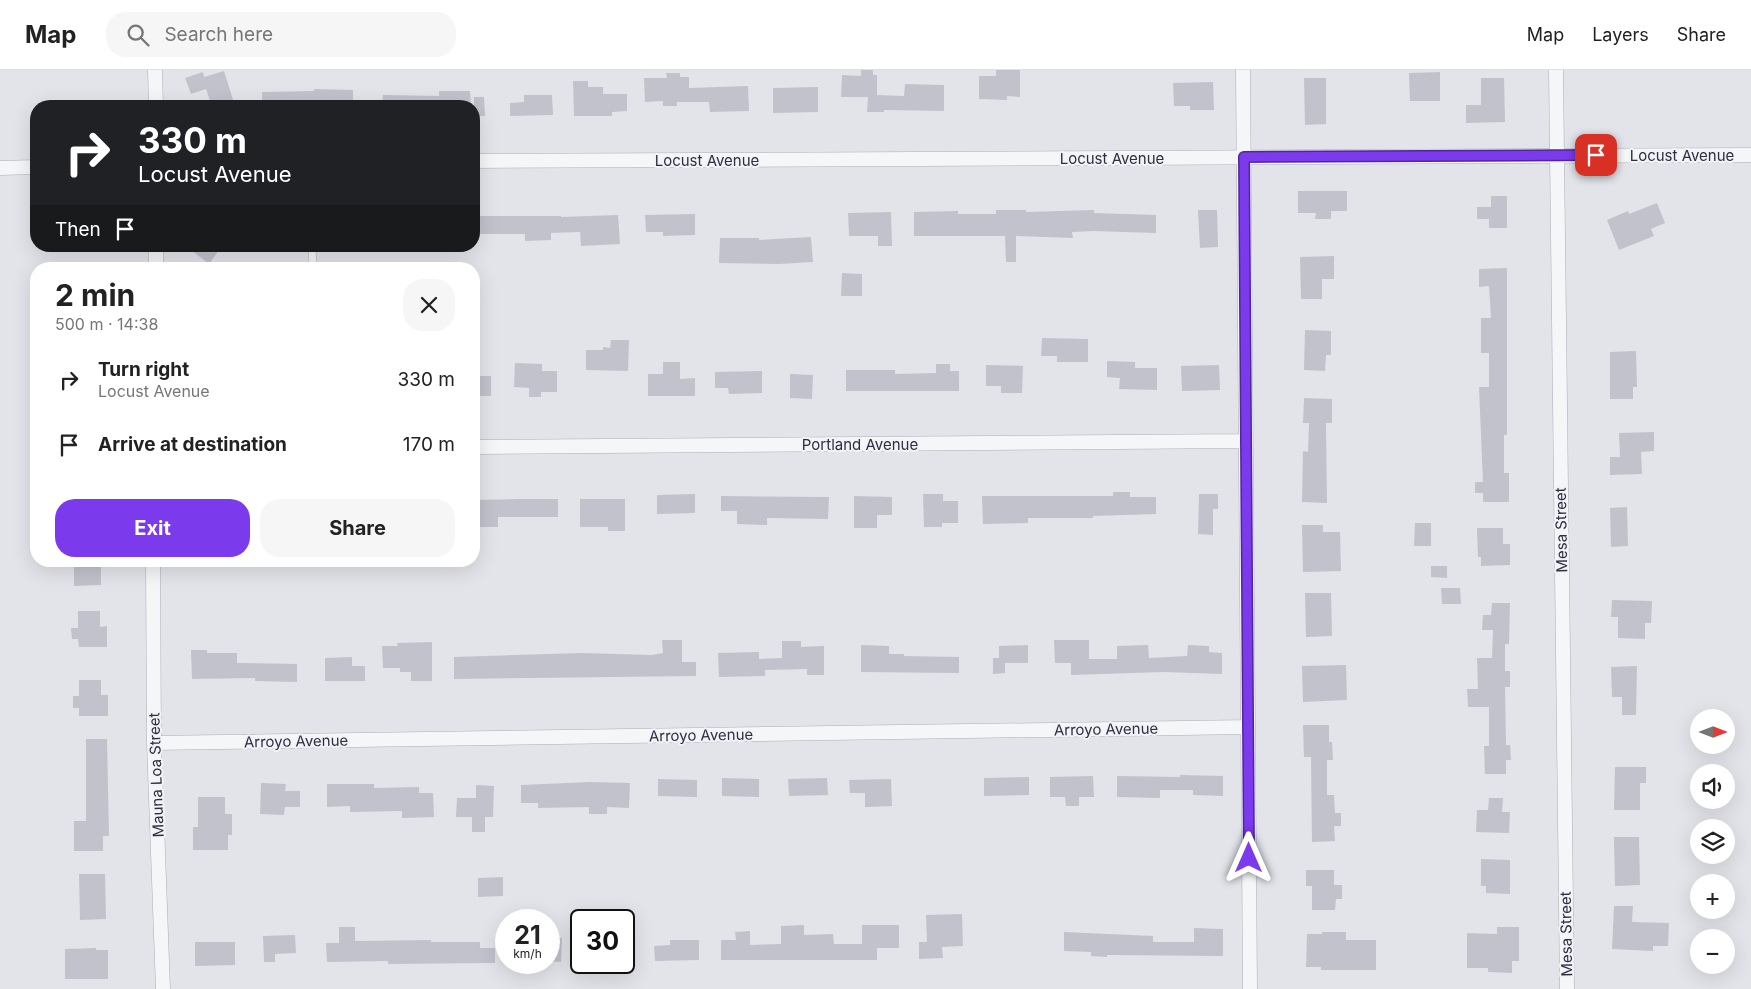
<!DOCTYPE html>
<html lang="en">
<head>
<meta charset="utf-8">
<style>
  :root { --surface:#fff; --page:#f6f6f6; --text:#222; --muted:#767676; --line:#e0e0e0; --accent:#7c3aed }
  body { margin:0; font-family:Inter,sans-serif; background:var(--page); color:var(--text); height:100vh; display:flex; flex-direction:column; font-size:19px; white-space:nowrap }
  * { box-sizing:border-box; margin:0 }
  p { font-size:16px; color:var(--muted) }
  .icon { flex:none; width:28px; height:28px; fill:none; stroke:currentColor; stroke-width:2; stroke-linecap:round; stroke-linejoin:round }
  .map { position:relative; flex:1; overflow:hidden }
  .details { position:absolute; left:30px; top:192px; width:450px; height:305px; display:flex; flex-direction:column; background:var(--surface); border-radius:20px; box-shadow:0 5px 20px #0002 }
  .details>* { flex:none }
  .guide { position:absolute; left:30px; top:30px; width:450px; height:152px; border-radius:20px; box-shadow:0 5px 20px #0002; background:#202124; color:#fff; overflow:hidden }
  .needle { width:32px; rotate:90deg }
  .fabs { position:absolute; left:1690px; top:639px; display:grid; gap:10px }
  .fabs a { display:grid; place-items:center; width:45px; height:45px; border-radius:50%; background:var(--surface); box-shadow:0 5px 20px #0002; font-size:25px }
  .speed { position:absolute; left:495px; top:839px; display:flex; gap:10px; font-size:25px; font-weight:700; text-align:center }
  .speed>* { display:grid; place-content:center; width:65px; height:65px; border-radius:50%; background:var(--surface); box-shadow:0 5px 20px #0002; line-height:1 }
  .speed small { font-size:12px; font-weight:400 }
  .speed .limit { border:2px solid #111; border-radius:8px; background:#fff; color:#111 }
  .pin { position:absolute; display:grid; place-items:center; width:42px; height:42px; color:#fff; margin:-21px; border-radius:10px; box-shadow:0 2px 8px #0006 }
  .me { position:absolute; width:55px; margin:-28px; rotate:0deg; stroke-linejoin:round; filter:drop-shadow(0 0 4px #0008) }
  .turn { display:flex; align-items:center; gap:18px; height:105px; padding:0 25px; font-size:22px }
  .turn .icon { width:65px; height:65px; stroke-width:2.5 }
  .turn b { display:block; font-size:35px; line-height:42px }
  .then { display:flex; align-items:center; height:48px; padding:0 25px; background:#0003; gap:10px; font-size:19px }
  .round { display:grid; place-items:center; flex:none; width:52px; height:52px; border-radius:20px; background:var(--page) }
  .headline { display:flex; align-items:center; justify-content:space-between; height:85px; padding:0 25px }
  h1 { font-size:30px; font-weight:700; line-height:38px }
  .button { display:flex; gap:10px; margin-top:auto; padding:10px 25px }
  .button a { flex:1; height:58px; border-radius:20px; background:var(--accent); color:#fff; font-size:20px; font-weight:700; line-height:58px; text-align:center }
  .button a+a { background:var(--page); color:var(--text) }
  ul { padding:0; list-style:none }
  li { display:flex; align-items:center; gap:15px; height:65px; padding:0 25px }
  li div { flex:1 }
  li b { display:block; font-size:19px }
  li em { font-style:normal }
  header { display:flex; align-items:center; gap:30px; box-sizing:border-box; height:70px; padding:0 25px; background:var(--surface); border-bottom:1px solid var(--line) }
  header strong { font-size:24px }
  nav { display:flex; gap:28px; margin-inline-start:auto; font-size:18px }
  .search { width:350px; height:45px; background:var(--page); display:flex; align-items:center; gap:12px; box-sizing:border-box; padding:0 18px; border-radius:20px; color:var(--muted); font-size:19px }
  .map>svg:first-child { display:block }
</style>
</head>
<body>
<header>
<strong>Map</strong>
<div class="search"><svg class="icon" aria-label="search" viewBox="0 0 24 24"><circle cx="10" cy="10" r="6"/><path d="M15 15l6 6"/></svg>Search here</div>
<nav><a>Map</a><a>Layers</a><a>Share</a></nav>
</header>
<div class="map">
<svg width="1751" height="919" viewBox="0 0 1751 919">
  <rect width="100%" height="100%" fill="#e3e4ea"/>
  <path fill="#c1c2cc" d="M 861,0 L 873,0 L 873,5 L 877,5 L 877,25 L 904,26 L 905,14 L 944,15 L 944,41 L 884,40 L 884,42 L 867,42 L 868,27 L 841,27 L 842,5 L 861,6 Z
    M 996,0 L 1020,0 L 1020,27 L 1007,26 L 1007,30 L 979,29 L 979,6 L 996,6 Z
    M 224,1 L 235,36 L 212,36 L 206,19 L 191,24 L 185,8 L 203,2 L 204,7 Z
    M 1440,2 L 1440,31 L 1410,31 L 1409,3 Z
    M 666,3 L 680,3 L 680,7 L 689,7 L 689,18 L 748,16 L 749,41 L 710,42 L 709,32 L 677,32 L 677,36 L 663,36 L 663,31 L 645,32 L 644,8 L 667,8 Z
    M 1304,8 L 1326,8 L 1326,54 L 1305,55 Z
    M 1481,8 L 1504,8 L 1505,52 L 1466,53 L 1466,35 L 1481,35 Z
    M 573,11 L 588,11 L 588,17 L 603,17 L 603,24 L 627,24 L 627,41 L 612,42 L 612,46 L 574,46 Z
    M 1213,12 L 1214,40 L 1190,40 L 1190,36 L 1174,36 L 1173,13 Z
    M 818,17 L 818,42 L 773,43 L 773,18 Z
    M 314,19 L 353,20 L 353,36 L 262,36 L 262,22 L 314,21 Z
    M 439,21 L 470,21 L 471,36 L 382,36 L 383,25 L 439,26 Z
    M 524,25 L 552,25 L 553,45 L 510,46 L 510,33 L 524,32 Z
    M 474,27 L 484,27 L 485,46 L 474,46 Z
    M 1298,121 L 1347,121 L 1347,141 L 1331,141 L 1331,149 L 1315,149 L 1316,143 L 1298,143 Z
    M 1491,126 L 1507,126 L 1507,158 L 1489,158 L 1489,149 L 1477,149 L 1477,137 L 1491,137 Z
    M 1657,133 L 1665,153 L 1651,159 L 1654,166 L 1619,180 L 1607,150 L 1628,141 L 1629,144 Z
    M 996,140 L 1026,140 L 1026,142 L 1094,140 L 1094,143 L 1156,145 L 1156,163 L 1094,161 L 1072,162 L 1073,168 L 1016,166 L 1016,192 L 1006,192 L 1005,166 L 914,166 L 914,142 L 958,141 L 958,144 L 996,144 Z
    M 1198,140 L 1217,140 L 1218,177 L 1200,178 Z
    M 891,142 L 892,176 L 878,176 L 878,166 L 849,166 L 848,143 Z
    M 695,144 L 695,165 L 663,166 L 663,162 L 646,162 L 645,145 Z
    M 618,145 L 620,174 L 581,176 L 580,162 L 551,163 L 551,170 L 525,171 L 525,164 L 474,164 L 474,146 L 561,146 L 561,147 Z
    M 811,167 L 813,192 L 779,194 L 719,193 L 720,168 L 759,168 L 759,170 Z
    M 186,176 L 222,176 L 209,194 Z
    M 1334,186 L 1334,209 L 1322,209 L 1322,229 L 1301,229 L 1300,187 Z
    M 1507,198 L 1507,365 L 1504,365 L 1504,403 L 1509,403 L 1509,432 L 1483,432 L 1483,423 L 1475,423 L 1475,412 L 1483,412 L 1479,317 L 1489,317 L 1489,283 L 1481,283 L 1481,248 L 1491,248 L 1489,216 L 1479,217 L 1479,199 Z
    M 842,203 L 862,204 L 862,226 L 841,226 Z
    M 1305,260 L 1331,261 L 1331,285 L 1326,285 L 1325,301 L 1304,300 Z
    M 1042,268 L 1088,269 L 1088,292 L 1057,292 L 1057,286 L 1041,286 Z
    M 611,270 L 629,270 L 628,301 L 586,300 L 586,280 L 603,280 L 603,277 L 610,278 Z
    M 1636,281 L 1637,317 L 1633,317 L 1633,329 L 1610,329 L 1610,282 Z
    M 1107,291 L 1135,292 L 1135,298 L 1157,298 L 1157,320 L 1119,319 L 1120,308 L 1107,307 Z
    M 663,292 L 680,292 L 680,309 L 695,308 L 695,326 L 648,326 L 648,304 L 663,304 Z
    M 515,293 L 542,294 L 542,301 L 557,301 L 557,322 L 541,322 L 541,327 L 529,327 L 529,318 L 514,317 Z
    M 936,294 L 950,294 L 950,301 L 959,301 L 959,321 L 846,321 L 846,300 L 895,300 L 895,304 L 936,303 Z
    M 986,295 L 1023,296 L 1022,323 L 1001,323 L 1001,316 L 986,316 Z
    M 1219,295 L 1220,320 L 1182,321 L 1181,296 Z
    M 762,301 L 762,323 L 729,324 L 728,318 L 715,318 L 715,302 Z
    M 790,304 L 813,305 L 812,329 L 790,328 Z
    M 474,306 L 491,306 L 491,326 L 474,326 Z
    M 1304,328 L 1332,329 L 1332,353 L 1326,353 L 1327,433 L 1302,432 L 1303,381 L 1308,382 L 1309,353 L 1303,353 Z
    M 1654,362 L 1654,381 L 1641,382 L 1642,404 L 1610,405 L 1610,387 L 1620,387 L 1619,363 Z
    M 1113,422 L 1130,422 L 1130,427 L 1156,427 L 1156,444 L 1093,446 L 1093,448 L 1028,448 L 1028,453 L 983,454 L 982,426 L 1113,426 Z
    M 695,424 L 695,443 L 657,444 L 657,425 Z
    M 923,424 L 943,424 L 943,431 L 958,431 L 958,453 L 942,453 L 942,457 L 924,457 Z
    M 1199,424 L 1218,424 L 1218,439 L 1213,439 L 1213,465 L 1198,464 Z
    M 721,426 L 829,427 L 828,449 L 767,448 L 767,455 L 737,454 L 737,441 L 721,441 Z
    M 854,426 L 892,427 L 892,445 L 877,445 L 877,458 L 854,458 Z
    M 518,429 L 558,429 L 558,447 L 498,447 L 498,457 L 474,457 L 474,430 Z
    M 580,429 L 625,429 L 625,461 L 608,461 L 608,457 L 580,457 Z
    M 1627,437 L 1628,476 L 1611,477 L 1610,438 Z
    M 1415,453 L 1431,453 L 1431,476 L 1414,476 Z
    M 1302,455 L 1323,455 L 1323,462 L 1340,462 L 1341,501 L 1303,502 Z
    M 1477,458 L 1503,458 L 1503,474 L 1510,474 L 1510,495 L 1481,496 L 1481,487 L 1478,487 Z
    M 74,491 L 101,491 L 101,515 L 74,516 Z
    M 1431,496 L 1447,496 L 1447,508 L 1431,507 Z
    M 1441,518 L 1460,518 L 1461,534 L 1442,534 Z
    M 1305,523 L 1331,523 L 1332,566 L 1306,567 Z
    M 1612,530 L 1652,531 L 1651,553 L 1645,553 L 1645,569 L 1618,568 L 1618,547 L 1611,547 Z
    M 1492,533 L 1510,533 L 1509,574 L 1505,574 L 1505,601 L 1510,601 L 1510,617 L 1505,617 L 1506,675 L 1510,675 L 1511,690 L 1506,690 L 1506,704 L 1485,704 L 1484,676 L 1489,676 L 1489,637 L 1468,637 L 1467,619 L 1478,619 L 1477,588 L 1492,588 L 1493,560 L 1482,560 L 1483,545 L 1491,545 Z
    M 78,541 L 100,541 L 100,557 L 107,556 L 107,577 L 79,577 L 78,569 L 72,569 L 71,558 L 78,558 Z
    M 662,570 L 682,570 L 682,592 L 696,592 L 696,606 L 454,609 L 454,587 L 581,583 L 652,585 L 663,583 Z
    M 1054,570 L 1089,570 L 1089,589 L 1117,589 L 1117,576 L 1148,575 L 1149,588 L 1187,586 L 1188,575 L 1209,576 L 1209,582 L 1222,583 L 1222,604 L 1163,602 L 1071,605 L 1071,593 L 1055,593 Z
    M 782,571 L 801,571 L 801,577 L 824,576 L 824,605 L 807,605 L 807,599 L 765,600 L 765,606 L 719,607 L 718,583 L 759,582 L 759,589 L 782,588 Z
    M 432,572 L 432,611 L 411,611 L 411,602 L 400,602 L 400,598 L 383,598 L 382,576 L 398,576 L 397,573 Z
    M 861,575 L 889,576 L 889,584 L 904,584 L 904,586 L 959,587 L 959,603 L 861,602 Z
    M 1028,575 L 1028,593 L 1005,593 L 1005,603 L 993,604 L 993,588 L 999,588 L 999,576 Z
    M 191,580 L 207,580 L 207,583 L 237,583 L 237,593 L 297,594 L 297,612 L 255,611 L 255,608 L 192,609 Z
    M 352,587 L 352,596 L 365,596 L 365,611 L 325,611 L 325,588 Z
    M 1346,595 L 1347,630 L 1303,632 L 1302,596 Z
    M 1637,596 L 1636,645 L 1622,645 L 1622,627 L 1612,627 L 1611,597 Z
    M 79,610 L 101,610 L 101,625 L 108,625 L 108,646 L 79,646 L 79,638 L 73,638 L 73,626 L 79,626 Z
    M 1303,655 L 1329,655 L 1329,672 L 1332,672 L 1333,690 L 1327,690 L 1327,725 L 1334,725 L 1335,743 L 1341,743 L 1341,756 L 1334,756 L 1335,771 L 1312,772 L 1311,687 L 1304,687 Z
    M 86,669 L 107,669 L 109,766 L 103,766 L 103,781 L 74,781 L 74,751 L 86,751 Z
    M 1615,697 L 1646,697 L 1646,713 L 1640,713 L 1640,740 L 1614,740 Z
    M 1180,705 L 1223,706 L 1223,726 L 1193,725 L 1193,720 L 1160,720 L 1160,728 L 1117,727 L 1117,706 L 1180,707 Z
    M 1093,706 L 1094,727 L 1079,727 L 1079,736 L 1066,736 L 1065,727 L 1050,727 L 1050,707 Z
    M 1029,707 L 1029,725 L 984,726 L 984,708 Z
    M 722,708 L 759,709 L 759,727 L 722,726 Z
    M 827,708 L 828,725 L 789,726 L 788,709 Z
    M 658,709 L 697,710 L 697,727 L 658,726 Z
    M 891,709 L 892,736 L 865,737 L 865,723 L 850,723 L 849,710 Z
    M 590,712 L 630,713 L 629,738 L 607,737 L 607,744 L 589,744 L 589,737 L 538,738 L 538,733 L 521,733 L 521,715 Z
    M 261,713 L 286,714 L 285,721 L 300,721 L 300,737 L 285,737 L 284,745 L 260,744 Z
    M 327,714 L 374,714 L 374,718 L 419,717 L 419,723 L 433,723 L 434,747 L 402,748 L 402,741 L 350,742 L 350,736 L 327,737 Z
    M 476,715 L 494,716 L 493,747 L 485,747 L 485,762 L 472,762 L 472,747 L 456,747 L 457,728 L 476,728 Z
    M 198,727 L 225,727 L 225,744 L 232,744 L 232,765 L 228,765 L 228,780 L 193,780 L 193,757 L 198,757 Z
    M 1489,728 L 1503,728 L 1502,742 L 1510,742 L 1509,763 L 1476,762 L 1477,740 L 1488,740 Z
    M 1614,767 L 1639,767 L 1640,815 L 1615,816 Z
    M 1481,789 L 1510,790 L 1510,824 L 1486,823 L 1486,816 L 1481,816 Z
    M 1306,800 L 1334,800 L 1334,815 L 1342,815 L 1342,829 L 1336,829 L 1335,840 L 1312,840 L 1312,816 L 1306,816 Z
    M 79,804 L 105,804 L 106,849 L 80,850 Z
    M 503,807 L 503,826 L 478,827 L 478,808 Z
    M 1614,836 L 1633,836 L 1632,852 L 1669,853 L 1668,876 L 1653,876 L 1653,881 L 1612,879 Z
    M 962,844 L 963,876 L 942,877 L 943,888 L 919,889 L 919,872 L 927,872 L 926,845 Z
    M 804,855 L 804,865 L 833,864 L 834,874 L 862,874 L 862,855 L 899,855 L 899,878 L 877,878 L 877,890 L 721,890 L 721,870 L 736,870 L 735,862 L 750,861 L 750,875 L 781,874 L 781,856 Z
    M 339,857 L 355,857 L 355,871 L 431,870 L 431,872 L 480,872 L 480,878 L 495,878 L 495,893 L 388,894 L 388,891 L 327,892 L 326,873 L 339,873 Z
    M 1497,857 L 1519,857 L 1519,891 L 1512,891 L 1512,903 L 1488,902 L 1488,898 L 1467,898 L 1467,863 L 1497,864 Z
    M 1194,858 L 1223,859 L 1223,886 L 1107,885 L 1107,887 L 1091,886 L 1091,882 L 1064,881 L 1064,862 L 1153,866 L 1153,872 L 1194,872 Z
    M 1322,862 L 1346,862 L 1346,870 L 1376,870 L 1376,900 L 1321,900 L 1321,897 L 1306,897 L 1307,864 L 1322,864 Z
    M 295,865 L 296,883 L 275,884 L 275,892 L 264,892 L 263,866 Z
    M 549,868 L 562,868 L 561,892 L 549,891 Z
    M 670,870 L 699,870 L 699,890 L 655,891 L 654,876 L 670,875 Z
    M 195,872 L 235,872 L 235,895 L 195,896 Z
    M 96,878 L 96,880 L 108,880 L 108,909 L 65,909 L 65,879 Z"/>
  <g fill="none" stroke-linecap="round" stroke-linejoin="round">
    <defs>
      <path id="lane" d="M 312,176 L 313,199"/>
      <path id="street" d="M 155,0 L 156,36
        M 1243,0 L 1250,919
        M 1556,0 L 1567,919
        M 474,91 L 1751,85
        M 0,98 L 36,97
        M 156,199 L 156,176
        M 474,377 L 1246,371
        M 153,491 L 154,673 L 163,919
        M 154,673 L 1248,657"/>
    </defs>
    <use href="#lane" stroke="#acaeb7" stroke-width="8"/>
    <use href="#street" stroke="#acaeb7" stroke-width="15"/>
    <use href="#lane" stroke="#f5f6f8" stroke-width="7"/>
    <use href="#street" stroke="#f5f6f8" stroke-width="14"/>
  </g>
  <g fill="none" stroke-linecap="round" stroke-linejoin="round">
    <defs>
      <path id="route" d="M 1249,788 L 1244,87 L 1596,85"/>
    </defs>
    <use href="#route" stroke="#51269a" stroke-width="12"/>
    <use href="#route" stroke="#7c3aed" stroke-width="9"/>
  </g>
  <g text-anchor="middle" dominant-baseline="central" stroke-width="4" stroke-linejoin="round" paint-order="stroke">
    <g font-size="15" fill="#2c2f40" stroke="#f2f3f7">
      <text x="1682" y="85">Locust Avenue</text>
      <text x="1112" y="88">Locust Avenue</text>
      <text x="707" y="90">Locust Avenue</text>
      <text x="860" y="374">Portland Avenue</text>
      <text transform="translate(1561 460) rotate(-91)">Mesa Street</text>
      <text transform="translate(1106 659) rotate(-1)">Arroyo Avenue</text>
      <text transform="translate(701 665) rotate(-1)">Arroyo Avenue</text>
      <text transform="translate(296 671) rotate(-1)">Arroyo Avenue</text>
      <text transform="translate(156 705) rotate(-92)">Mauna Loa Street</text>
      <text transform="translate(1566 864) rotate(-91)">Mesa Street</text>
    </g>
  </g>
</svg>
<div class="fabs">
<a><svg class="needle" viewBox="-14 -14 28 28"><path d="M0-13l5 13h-10z" fill="#e53935"/><path d="M0 13l5-13h-10z" fill="#767676"/></svg></a>
<a><svg class="icon" aria-label="sound" viewBox="0 0 24 24"><path d="M4 9h4l5-4v14l-5-4H4zM17 9q2 3 0 6"/></svg></a>
<a><svg class="icon" aria-label="layers" viewBox="0 0 24 24"><path d="M12 4l9 5-9 5-9-5zM3 14l9 5 9-5"/></svg></a>
<a>+</a>
<a>−</a>
</div>
<div class="speed"><div>21<small>km/h</small></div><div class="limit">30</div></div>
<div class="pin" style="left:1596px;top:85px;background:#d93025"><svg class="icon" aria-label="arrive" viewBox="0 0 24 24"><path d="M6 21V4h12l-3 4 3 4H6"/></svg></div>
<svg class="me" style="left:1249px;top:788px" viewBox="-20 -20 40 40"><path d="M0-17L14 15 0 8-14 15z" fill="#7c3aed" stroke="#fff" stroke-width="4"/></svg>
<div class="guide">
<div class="turn"><svg class="icon" aria-label="right" viewBox="0 0 24 24"><path d="M7 20v-9h11M14 6l5 5-5 5"/></svg><div><b>330 m</b>Locust Avenue</div></div>
<div class="then">Then<svg class="icon" aria-label="arrive" viewBox="0 0 24 24"><path d="M6 21V4h12l-3 4 3 4H6"/></svg></div>
</div>
<section class="details">
<div class="headline"><div><h1>2 min</h1><p>500 m · 14:38</p></div><a class="round"><svg class="icon" aria-label="close" viewBox="0 0 24 24"><path d="M6 6l12 12M18 6L6 18"/></svg></a></div>
<ul>
<li><svg class="icon" aria-label="right" viewBox="0 0 24 24"><path d="M7 20v-9h11M14 6l5 5-5 5"/></svg><div><b>Turn right</b><p>Locust Avenue</p></div><em>330 m</em></li>
<li><svg class="icon" aria-label="arrive" viewBox="0 0 24 24"><path d="M6 21V4h12l-3 4 3 4H6"/></svg><div><b>Arrive at destination</b></div><em>170 m</em></li>
</ul>
<div class="button"><a>Exit</a><a>Share</a></div>
</section>
</div>
</body>
</html>
